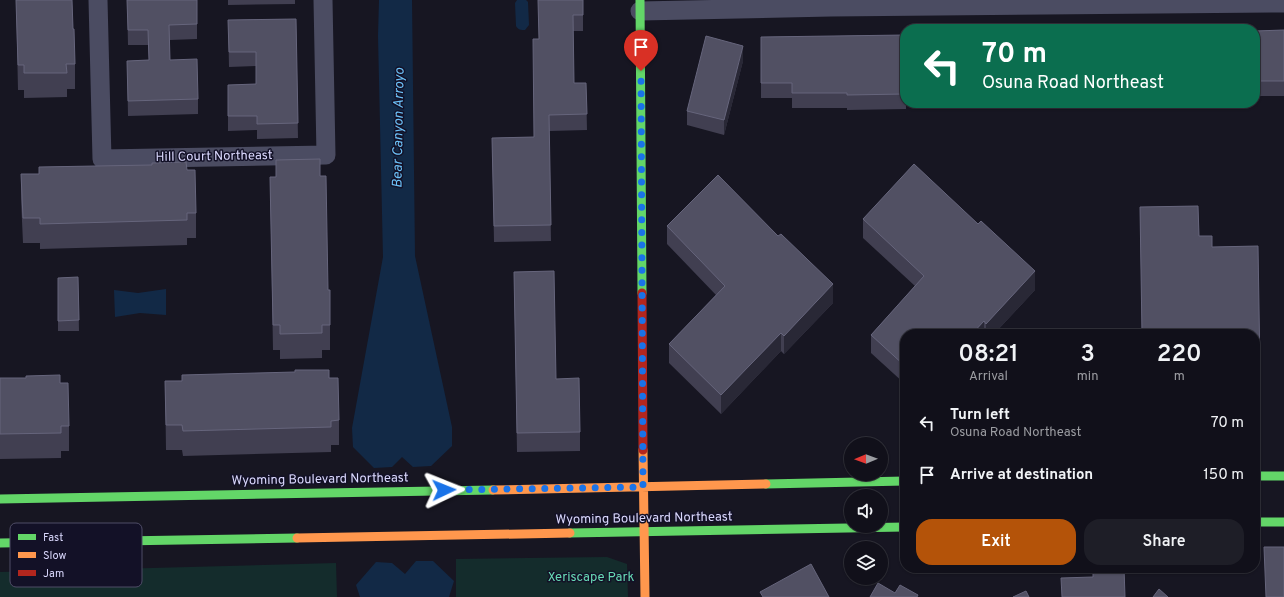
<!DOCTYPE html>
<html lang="en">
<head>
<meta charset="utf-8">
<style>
  :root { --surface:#11101a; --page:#1e1e27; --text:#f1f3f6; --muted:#9c9da2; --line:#303039; --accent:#b45309 }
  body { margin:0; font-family:Overpass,sans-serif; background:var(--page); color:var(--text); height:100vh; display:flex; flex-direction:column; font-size:15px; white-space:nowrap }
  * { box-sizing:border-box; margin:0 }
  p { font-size:13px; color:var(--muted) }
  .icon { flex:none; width:22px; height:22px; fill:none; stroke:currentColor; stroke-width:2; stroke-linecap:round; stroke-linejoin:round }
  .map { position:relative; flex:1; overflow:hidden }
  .details { position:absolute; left:900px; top:329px; width:360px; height:244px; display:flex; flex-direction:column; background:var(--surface); border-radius:16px; box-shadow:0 1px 3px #0004,0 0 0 1px var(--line) }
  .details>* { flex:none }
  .hud { position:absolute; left:900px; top:24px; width:360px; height:84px; border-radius:16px; box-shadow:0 1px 3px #0004,0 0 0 1px var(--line); background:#0b6e4f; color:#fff; overflow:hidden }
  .needle { width:26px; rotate:269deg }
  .fabs { position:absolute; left:844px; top:437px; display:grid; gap:8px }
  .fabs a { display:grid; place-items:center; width:44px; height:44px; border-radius:50%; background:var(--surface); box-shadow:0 1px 3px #0004,0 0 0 1px var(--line); font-size:20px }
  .pin { position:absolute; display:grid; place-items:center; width:34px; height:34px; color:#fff; margin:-41px -17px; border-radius:50% 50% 50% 0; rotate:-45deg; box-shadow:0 0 4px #0007 }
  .pin .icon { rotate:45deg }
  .me { position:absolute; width:44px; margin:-22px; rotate:88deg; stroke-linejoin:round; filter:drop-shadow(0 0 3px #0008) }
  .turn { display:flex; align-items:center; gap:14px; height:84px; padding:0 16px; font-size:18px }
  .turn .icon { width:52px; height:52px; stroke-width:2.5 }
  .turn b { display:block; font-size:28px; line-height:34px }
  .eta { display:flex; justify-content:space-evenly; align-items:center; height:68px; text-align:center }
  .eta b { font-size:24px; font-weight:600; line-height:28px }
  .cta { display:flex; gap:8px; margin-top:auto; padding:8px 16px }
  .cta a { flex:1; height:46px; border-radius:16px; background:var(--accent); color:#fff; font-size:16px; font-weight:600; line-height:46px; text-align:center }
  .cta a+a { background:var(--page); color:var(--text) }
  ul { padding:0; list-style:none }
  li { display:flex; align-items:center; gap:12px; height:52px; padding:0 16px }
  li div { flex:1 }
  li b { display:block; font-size:15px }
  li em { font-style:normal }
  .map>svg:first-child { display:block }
</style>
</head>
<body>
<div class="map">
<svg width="1284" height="597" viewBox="0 0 1284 597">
  <rect width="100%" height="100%" fill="#171622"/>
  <path fill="#142c2c" d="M 607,557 L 627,564 L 628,597 L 456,597 L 456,559 Z
    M 336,563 L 337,597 L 0,597 L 0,572 Z"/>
  <path fill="#122946" d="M 379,0 L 412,0 L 415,256 L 452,427 L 452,446 L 431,466 L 413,467 L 402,457 L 392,467 L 374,468 L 353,447 L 352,428 L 383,257 L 378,36 Z
    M 517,0 L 526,0 L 528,2 L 529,25 L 525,30 C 521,30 518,30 516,26 L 515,3 Z
    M 166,289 L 166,315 L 140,313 L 115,317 L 114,290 L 138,293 Z
    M 416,561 L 433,561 L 454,581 L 449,597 L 360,597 L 356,585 L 376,562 L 392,563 L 405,574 Z"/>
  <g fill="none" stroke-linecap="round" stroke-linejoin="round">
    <path stroke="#4b4c62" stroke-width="19" d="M 98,0 L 102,159 L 326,155 L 323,0
      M 640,11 L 831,7 L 1284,3"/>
    <path stroke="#63d668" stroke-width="9" d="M 640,0 L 642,293
      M 1255,476 L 1284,476
      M 766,484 L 905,481
      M 0,499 L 493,490
      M 1255,522 L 1284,522
      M 570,533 L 905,527
      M 0,543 L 297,538"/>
    <path stroke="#ff974d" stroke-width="9" d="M 643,450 L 645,597
      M 493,490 L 766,484
      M 297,538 L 570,533"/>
    <path stroke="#b3261e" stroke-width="9" d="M 642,293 L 643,450"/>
  </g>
  <path fill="#413f51" d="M 16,0 L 72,0 L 73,29 L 75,64 L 75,89 L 67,89 L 67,97 L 24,98 L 24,90 L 18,90 Z
    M 127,0 L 197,0 L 197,39 L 170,40 L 170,60 L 198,99 L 198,114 L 128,116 L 127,61 L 149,60 L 148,45 L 128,45 Z
    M 228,0 L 295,0 L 295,4 L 228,5 Z
    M 538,0 L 583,0 L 583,31 L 573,31 L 574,83 L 586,83 L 587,130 L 549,131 L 551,241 L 494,242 L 492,138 L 534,137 L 539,39 Z
    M 296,19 L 298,138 L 257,139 L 257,130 L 228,131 L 228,85 L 256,84 L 256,66 L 229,67 L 228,20 Z
    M 1284,30 L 1284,96 L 1255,96 L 1255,31 Z
    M 905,35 L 905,103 L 906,103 L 906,109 L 847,110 L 847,108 L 792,108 L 792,98 L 761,98 L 761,37 Z
    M 743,61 L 724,135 L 687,125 L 687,111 Z
    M 946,103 L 970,103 L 970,107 L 946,107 Z
    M 152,165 L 187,170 L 196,213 L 196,238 L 187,238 L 187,245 L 40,249 L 40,243 L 23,243 L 21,199 L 21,174 L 39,174 L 39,167 Z
    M 320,176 L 330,325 L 330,350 L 322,350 L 322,358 L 280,359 L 280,350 L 273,350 L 270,177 Z
    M 1198,206 L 1199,236 L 1212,236 L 1212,247 L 1258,246 L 1260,387 L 1255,387 L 1255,334 L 1142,334 L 1140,207 Z
    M 863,219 L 1035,290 L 994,334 L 905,334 L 905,384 L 871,353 L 871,335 L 915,286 L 863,238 Z
    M 667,226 L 778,236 L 833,303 L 784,354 L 781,351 L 721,414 L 669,363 L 669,344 L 716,295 L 667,244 Z
    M 514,272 L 556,379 L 580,432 L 580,451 L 517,452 Z
    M 78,277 L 79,331 L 58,331 L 58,278 Z
    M 0,378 L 60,383 L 69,426 L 69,451 L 61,451 L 61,458 L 0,459 Z
    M 329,378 L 339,420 L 339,445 L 331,445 L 331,452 L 183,456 L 182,450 L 166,450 L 165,381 Z"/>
  <path fill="#292836" d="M 743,46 L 743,61 L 724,135 L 724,120 Z
    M 1035,271 L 1035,290 L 994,334 L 986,334 L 986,324 Z
    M 833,284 L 833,303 L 784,354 L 784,336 Z
    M 984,321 L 984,334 L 972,334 Z
    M 781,333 L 781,351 L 721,414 L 721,395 Z"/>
  <path fill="#515063" stroke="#66657c" d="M 16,0 L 72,0 L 73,29 L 74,29 L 75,64 L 66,64 L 67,73 L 24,73 L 24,65 L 18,65 Z
    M 127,0 L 197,0 L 197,24 L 169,25 L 170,60 L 197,59 L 198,99 L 128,101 L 127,61 L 149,60 L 148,30 L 128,30 Z
    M 538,0 L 583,0 L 583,15 L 573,15 L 574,83 L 586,83 L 587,114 L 549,115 L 551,225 L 494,226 L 492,138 L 534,137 L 533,39 L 539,39 Z
    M 296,19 L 298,123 L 257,124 L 257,116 L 228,116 L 228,85 L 256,84 L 256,52 L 229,52 L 228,20 Z
    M 1284,30 L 1284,81 L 1255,81 L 1255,31 Z
    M 905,35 L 905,94 L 847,95 L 847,93 L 792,93 L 792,83 L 761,83 L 761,37 Z
    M 706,36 L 743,46 L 724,120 L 687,111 Z
    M 320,159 L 320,176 L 326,176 L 328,290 L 330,290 L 330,325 L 322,325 L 322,333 L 280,334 L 280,325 L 273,325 L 270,177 L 276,177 L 276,160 Z
    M 186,162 L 187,170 L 195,170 L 196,213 L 187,213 L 187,220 L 40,224 L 40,218 L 23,218 L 21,174 L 39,174 L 39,167 L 152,165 L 152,163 Z
    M 914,164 L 978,224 L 981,221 L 1035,271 L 986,324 L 984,321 L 972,334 L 905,334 L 905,366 L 871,335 L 924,276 L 863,219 Z
    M 718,175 L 778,236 L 781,234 L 833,284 L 784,336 L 781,333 L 721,395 L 669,344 L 725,286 L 667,226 Z
    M 1198,206 L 1199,236 L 1212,236 L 1212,247 L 1258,246 L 1260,369 L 1255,369 L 1255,334 L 1142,334 L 1140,207 Z
    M 554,271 L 556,379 L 579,378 L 580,432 L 517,433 L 514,272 Z
    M 78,277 L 79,320 L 58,321 L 58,278 Z
    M 295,370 L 329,370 L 329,378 L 338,378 L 339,420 L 331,421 L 331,427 L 183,431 L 182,425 L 166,425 L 165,381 L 182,381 L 182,375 L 295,372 Z
    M 60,375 L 60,383 L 68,383 L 69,426 L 61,426 L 61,433 L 0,434 L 0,378 L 26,378 L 26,376 Z
    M 1264,547 L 1284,547 L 1284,597 L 1266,597 Z
    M 811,564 L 829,597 L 763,597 L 760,592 Z
    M 1093,568 L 1124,568 L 1125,597 L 1062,597 L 1061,578 L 1093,577 Z
    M 878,583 L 895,593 L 900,585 L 918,595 L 917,597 L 870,597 Z
    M 1159,589 L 1168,597 L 1153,597 Z
    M 1026,591 L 1029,597 L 1013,597 Z"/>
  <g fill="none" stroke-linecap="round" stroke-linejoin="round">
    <path stroke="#1a73e8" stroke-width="7" stroke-dasharray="0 12.6" d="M 444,490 L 643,487 L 641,71"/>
  </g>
  <g text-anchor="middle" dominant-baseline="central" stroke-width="3" stroke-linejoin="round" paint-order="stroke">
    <g font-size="13" fill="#dad8fd" stroke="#131127">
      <text transform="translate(214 157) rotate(-1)">Hill Court Northeast</text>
      <text transform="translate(320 480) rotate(-1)">Wyoming Boulevard Northeast</text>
      <text transform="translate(644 519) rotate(-1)">Wyoming Boulevard Northeast</text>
    </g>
    <g font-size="13" fill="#67dab5" stroke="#131127">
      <text x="591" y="578">Xeriscape Park</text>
    </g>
    <g font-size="14" font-style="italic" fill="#6cc1f8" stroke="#131127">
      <text transform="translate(399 128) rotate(-89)">Bear Canyon Arroyo</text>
    </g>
  </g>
  <rect x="10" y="523" width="132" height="64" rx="6" fill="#131127" stroke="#4f4d67" stroke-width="1"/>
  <rect x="18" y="534" width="18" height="6" fill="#63d668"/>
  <rect x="18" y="552" width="18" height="6" fill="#ff974d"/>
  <rect x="18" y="570" width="18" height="6" fill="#b3261e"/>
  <g font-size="11" fill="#dad8fd">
    <text x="43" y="541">Fast</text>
    <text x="43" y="559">Slow</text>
    <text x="43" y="577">Jam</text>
  </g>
</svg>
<div class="fabs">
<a><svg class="needle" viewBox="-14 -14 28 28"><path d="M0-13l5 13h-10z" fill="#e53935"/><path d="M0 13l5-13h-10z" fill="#9c9da2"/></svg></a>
<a><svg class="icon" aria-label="sound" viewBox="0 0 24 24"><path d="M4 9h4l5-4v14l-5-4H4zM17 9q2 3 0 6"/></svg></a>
<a><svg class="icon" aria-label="layers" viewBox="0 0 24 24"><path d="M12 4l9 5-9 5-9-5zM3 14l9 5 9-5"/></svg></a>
</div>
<div class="pin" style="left:641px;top:71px;background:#d93025"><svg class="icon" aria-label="arrive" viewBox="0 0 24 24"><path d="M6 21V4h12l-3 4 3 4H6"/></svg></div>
<svg class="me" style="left:444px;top:490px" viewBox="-20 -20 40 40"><path d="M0-17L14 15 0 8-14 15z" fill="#1a73e8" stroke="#fff" stroke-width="4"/></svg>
<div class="hud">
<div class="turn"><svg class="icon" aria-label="left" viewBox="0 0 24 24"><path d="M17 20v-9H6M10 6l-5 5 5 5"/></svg><div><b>70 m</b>Osuna Road Northeast</div></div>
</div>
<section class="details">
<div class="eta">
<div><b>08:21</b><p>Arrival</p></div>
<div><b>3</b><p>min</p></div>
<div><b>220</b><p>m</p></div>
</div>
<ul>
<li><svg class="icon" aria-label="left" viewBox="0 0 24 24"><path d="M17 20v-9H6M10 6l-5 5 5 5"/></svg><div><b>Turn left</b><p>Osuna Road Northeast</p></div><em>70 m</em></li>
<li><svg class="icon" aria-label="arrive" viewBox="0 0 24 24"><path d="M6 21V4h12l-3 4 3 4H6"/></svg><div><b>Arrive at destination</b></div><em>150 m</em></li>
</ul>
<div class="cta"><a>Exit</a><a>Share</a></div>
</section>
</div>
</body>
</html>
